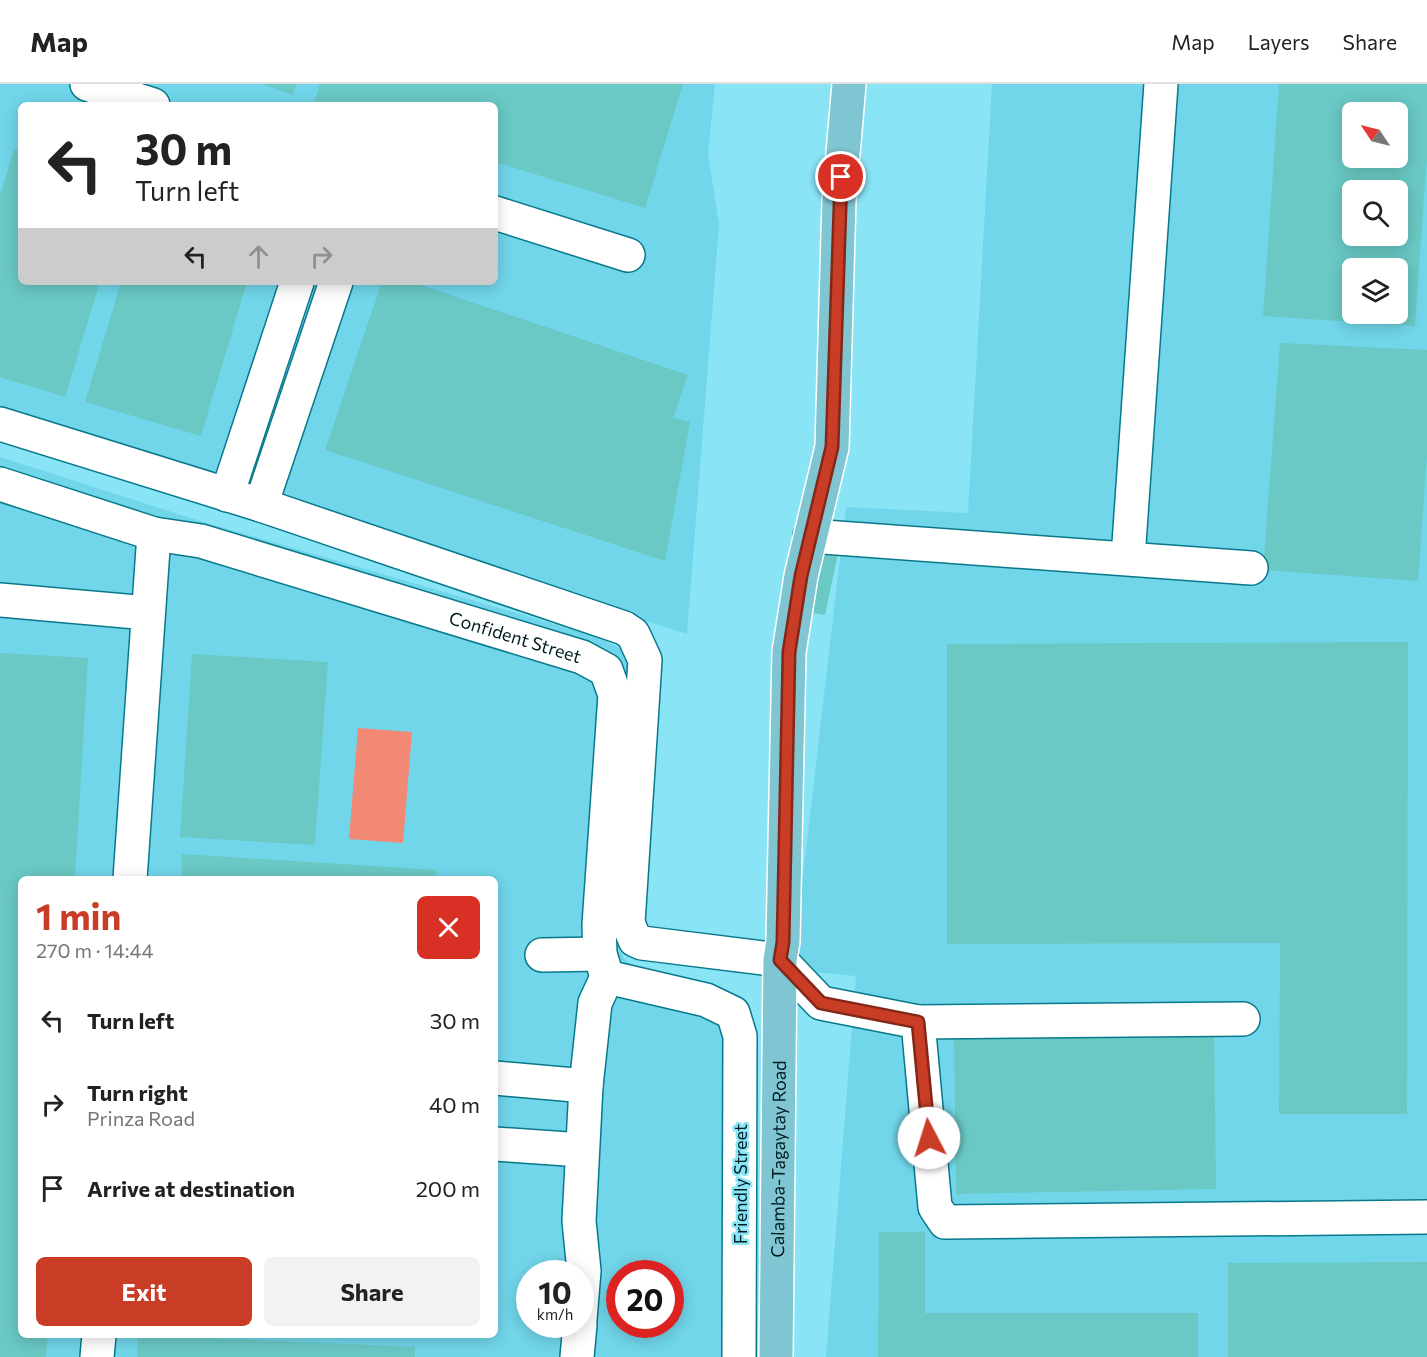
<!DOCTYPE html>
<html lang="en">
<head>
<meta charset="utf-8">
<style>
  :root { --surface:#fff; --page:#f2f2f2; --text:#222; --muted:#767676; --line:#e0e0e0; --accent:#c93d27 }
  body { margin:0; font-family:Commissioner,sans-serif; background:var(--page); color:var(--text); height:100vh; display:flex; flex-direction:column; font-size:22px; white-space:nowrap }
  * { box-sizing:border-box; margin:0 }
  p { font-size:20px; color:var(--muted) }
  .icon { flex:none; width:33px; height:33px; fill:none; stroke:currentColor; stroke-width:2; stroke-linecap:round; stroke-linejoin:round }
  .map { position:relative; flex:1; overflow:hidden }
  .sheet { position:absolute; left:18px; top:792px; width:480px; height:462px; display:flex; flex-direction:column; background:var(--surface); border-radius:9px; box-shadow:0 3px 15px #0003 }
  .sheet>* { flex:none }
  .hud { position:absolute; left:18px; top:18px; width:480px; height:183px; border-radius:9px; box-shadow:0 3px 15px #0003; background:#fff; color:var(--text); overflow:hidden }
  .needle { width:39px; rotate:305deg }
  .tools { position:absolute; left:1342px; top:18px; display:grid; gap:12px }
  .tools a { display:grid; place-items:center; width:66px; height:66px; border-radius:9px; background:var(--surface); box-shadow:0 3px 15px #0003; font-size:30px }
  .speed { position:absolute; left:516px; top:1176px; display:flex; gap:12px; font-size:30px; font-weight:700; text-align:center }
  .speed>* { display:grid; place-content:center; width:78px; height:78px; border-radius:50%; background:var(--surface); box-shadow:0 3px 15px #0003; line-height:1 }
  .speed small { font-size:15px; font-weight:400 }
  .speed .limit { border:9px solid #d22; background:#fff; color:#111 }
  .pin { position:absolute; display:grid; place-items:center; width:51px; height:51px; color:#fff; margin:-26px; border:3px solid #fff; border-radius:50%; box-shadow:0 2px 6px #0007 }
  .me { position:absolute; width:66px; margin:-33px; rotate:355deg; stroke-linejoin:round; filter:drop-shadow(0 0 4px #0008) }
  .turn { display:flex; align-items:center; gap:21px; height:126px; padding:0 18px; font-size:27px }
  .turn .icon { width:78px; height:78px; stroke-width:2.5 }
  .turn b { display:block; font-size:42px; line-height:51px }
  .lanes { display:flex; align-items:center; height:57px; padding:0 18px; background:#0003; justify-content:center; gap:30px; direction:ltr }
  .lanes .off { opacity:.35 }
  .round { display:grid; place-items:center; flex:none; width:63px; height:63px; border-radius:9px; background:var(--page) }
  .summary { display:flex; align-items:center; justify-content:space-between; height:102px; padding:0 18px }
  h1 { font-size:36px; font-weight:700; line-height:45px; color:var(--accent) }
  .primary-button { display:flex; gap:12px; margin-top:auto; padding:12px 18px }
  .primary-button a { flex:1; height:69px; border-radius:9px; background:var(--accent); color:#fff; font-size:24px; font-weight:700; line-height:69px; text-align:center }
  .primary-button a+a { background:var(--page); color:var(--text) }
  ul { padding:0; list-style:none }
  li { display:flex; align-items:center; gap:18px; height:84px; padding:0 18px }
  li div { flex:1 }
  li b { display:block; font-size:22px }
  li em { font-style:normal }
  header { display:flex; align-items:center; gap:36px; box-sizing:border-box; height:84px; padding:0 30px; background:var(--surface); border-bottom:2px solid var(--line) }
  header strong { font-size:28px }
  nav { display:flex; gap:33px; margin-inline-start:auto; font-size:21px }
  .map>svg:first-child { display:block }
</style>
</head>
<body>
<header>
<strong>Map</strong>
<nav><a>Map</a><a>Layers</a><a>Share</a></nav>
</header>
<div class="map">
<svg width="1427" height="1273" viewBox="0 0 1427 1273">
  <rect width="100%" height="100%" fill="#89e4f6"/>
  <path fill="#71d6ea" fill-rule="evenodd" d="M 0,0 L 715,0 L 708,70 L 719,140 L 687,550 L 0,334 ZM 21,21 L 495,21 L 495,198 L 21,198 Z
    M 992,0 L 1427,0 L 1427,1273 L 826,1273 L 856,892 L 792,886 L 846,423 L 968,429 ZM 1353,28 L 1398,28 L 1398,74 L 1353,74 ZM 1353,106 L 1398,106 L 1398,152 L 1353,152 ZM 1353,184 L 1398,184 L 1398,230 L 1353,230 Z
    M 0,373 L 197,436 L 592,551 L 628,568 L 612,806 L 613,854 L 624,874 L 639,888 L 752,927 L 752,1273 L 0,1273 ZM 21,795 L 495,795 L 495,1251 L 21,1251 ZM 530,1190 L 580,1190 L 580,1240 L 530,1240 ZM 620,1190 L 670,1190 L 670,1240 L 620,1240 Z"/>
  <path fill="#f18975" d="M 358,644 L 412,648 L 403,759 L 349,755 Z"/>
  <path fill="#6ac9c5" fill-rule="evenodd" d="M 262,0 L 296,0 L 293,11 Z
    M 320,0 L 683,0 L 645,124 L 495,78 L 495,21 L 313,21 Z
    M 1279,0 L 1427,0 L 1427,72 L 1415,242 L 1263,232 ZM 1353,28 L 1398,28 L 1398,74 L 1353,74 ZM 1353,106 L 1398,106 L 1398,152 L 1353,152 ZM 1353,184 L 1398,184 L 1398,230 L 1353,230 Z
    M 14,65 L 21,67 L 21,198 L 100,198 L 65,313 L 0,293 L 0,111 Z
    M 121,198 L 247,198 L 201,352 L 85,318 Z
    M 382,198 L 412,198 L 688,291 L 673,334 L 690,338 L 665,477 L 325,366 Z
    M 1280,259 L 1427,266 L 1427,371 L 1418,497 L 1263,486 Z
    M 821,465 L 838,469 L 825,531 L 808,528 Z
    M 1408,558 L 1407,1030 L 1279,1030 L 1280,859 L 947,860 L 947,560 Z
    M 0,569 L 88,574 L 75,795 L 21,795 L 21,1251 L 48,1251 L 46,1273 L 0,1273 Z
    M 192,570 L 328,578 L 315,761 L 180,753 Z
    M 182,770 L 437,786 L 436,795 L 181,795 Z
    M 1214,942 L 1216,1105 L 956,1110 L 954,947 Z
    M 879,1148 L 925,1148 L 925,1229 L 1198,1229 L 1198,1273 L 878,1273 Z
    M 1427,1178 L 1427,1273 L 1228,1273 L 1228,1179 Z
    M 138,1251 L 415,1263 L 415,1273 L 137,1273 Z"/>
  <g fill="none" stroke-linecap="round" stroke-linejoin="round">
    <defs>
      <g id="minor">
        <path d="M 87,0 L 153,21"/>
        <path d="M 495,129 L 628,171"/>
        <path d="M 0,340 L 261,421 L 624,544 L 633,550 L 645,576 L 628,839 L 635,856 L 642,859 L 780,876 L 821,919 L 918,938 L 935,1123 L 945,1138 L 1427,1133"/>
        <path id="s1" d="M 0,400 L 154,450 L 201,457 L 582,573 L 606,586 L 615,611 L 599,841 L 600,870 L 607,893 L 706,916 L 733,929 L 740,952 L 739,1273"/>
        <path d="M 227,411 L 297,198"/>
        <path d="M 261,421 L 336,198"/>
        <path d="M 810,452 L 1251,484"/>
        <path d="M 1128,474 L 1161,0"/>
        <path d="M 0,516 L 148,529"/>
        <path d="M 130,795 L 154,450"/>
        <path d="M 542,871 L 600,870"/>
        <path d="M 918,938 L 1243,935"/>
        <path d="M 495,994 L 586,1002"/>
        <path d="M 495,1060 L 582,1066"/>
        <path d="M 580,1235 L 584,1187 L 579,1137 L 586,1002 L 595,919 L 607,893"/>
        <path d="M 97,1273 L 99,1251"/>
        <path d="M 577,1273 L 580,1240"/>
      </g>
      <g id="major">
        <path id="s2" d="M 776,1273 L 780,876 L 783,857 L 789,568 L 801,492 L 832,363 L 839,116 L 849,0"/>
      </g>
    </defs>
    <use href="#minor" stroke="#08798a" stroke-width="36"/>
    <use href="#major" stroke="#fff" stroke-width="36"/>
    <use href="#minor" stroke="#fff" stroke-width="33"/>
    <use href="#major" stroke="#80c6d2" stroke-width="33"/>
  </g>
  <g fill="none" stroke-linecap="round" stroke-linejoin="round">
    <defs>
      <path id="route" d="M 841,93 L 832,363 L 801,492 L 789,568 L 783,858 L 780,876 L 821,919 L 918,938 L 929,1054"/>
    </defs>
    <use href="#route" stroke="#832819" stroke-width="15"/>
    <use href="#route" stroke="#c93d27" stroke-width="10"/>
  </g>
  <g text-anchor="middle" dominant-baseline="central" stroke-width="5" stroke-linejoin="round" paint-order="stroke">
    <g font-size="18" fill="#001c21" stroke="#89e4f6">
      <text stroke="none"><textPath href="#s1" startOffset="538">Confident Street</textPath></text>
      <text stroke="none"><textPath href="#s2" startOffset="198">Calamba-Tagaytay Road</textPath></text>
      <text transform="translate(740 1100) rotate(-90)">Friendly Street</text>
    </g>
  </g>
</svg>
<div class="tools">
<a><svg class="needle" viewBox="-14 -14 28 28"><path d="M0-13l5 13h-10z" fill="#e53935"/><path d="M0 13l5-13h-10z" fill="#767676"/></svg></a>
<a><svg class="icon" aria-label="search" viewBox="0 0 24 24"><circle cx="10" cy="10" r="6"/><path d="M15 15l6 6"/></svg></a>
<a><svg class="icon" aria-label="layers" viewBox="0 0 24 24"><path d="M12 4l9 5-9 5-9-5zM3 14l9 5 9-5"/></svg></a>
</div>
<div class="speed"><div>10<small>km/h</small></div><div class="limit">20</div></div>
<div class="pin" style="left:841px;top:93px;background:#d93025"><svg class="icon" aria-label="arrive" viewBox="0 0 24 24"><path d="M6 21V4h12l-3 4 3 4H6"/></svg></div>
<svg class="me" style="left:929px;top:1054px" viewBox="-20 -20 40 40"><circle r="19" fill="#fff"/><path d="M0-13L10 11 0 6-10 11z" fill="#c93d27"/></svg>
<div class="hud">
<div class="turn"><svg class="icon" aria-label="left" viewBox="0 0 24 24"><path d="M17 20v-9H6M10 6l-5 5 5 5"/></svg><div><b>30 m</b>Turn left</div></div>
<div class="lanes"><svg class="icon" aria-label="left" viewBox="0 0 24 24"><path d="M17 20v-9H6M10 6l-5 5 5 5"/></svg><svg class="icon off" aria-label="ahead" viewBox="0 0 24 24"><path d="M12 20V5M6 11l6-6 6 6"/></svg><svg class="icon off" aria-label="right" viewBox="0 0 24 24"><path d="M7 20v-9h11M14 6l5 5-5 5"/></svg></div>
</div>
<section class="sheet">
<div class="summary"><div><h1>1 min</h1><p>270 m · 14:44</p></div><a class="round" style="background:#d93025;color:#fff"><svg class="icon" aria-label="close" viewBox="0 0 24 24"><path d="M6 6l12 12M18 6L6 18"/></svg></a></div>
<ul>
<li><svg class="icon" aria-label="left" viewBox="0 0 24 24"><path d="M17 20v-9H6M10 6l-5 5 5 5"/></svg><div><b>Turn left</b></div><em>30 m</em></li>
<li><svg class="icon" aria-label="right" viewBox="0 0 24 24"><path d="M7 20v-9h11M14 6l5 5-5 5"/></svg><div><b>Turn right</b><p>Prinza Road</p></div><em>40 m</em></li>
<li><svg class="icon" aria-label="arrive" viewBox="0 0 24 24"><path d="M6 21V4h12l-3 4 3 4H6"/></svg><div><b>Arrive at destination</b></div><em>200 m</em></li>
</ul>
<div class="primary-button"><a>Exit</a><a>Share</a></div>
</section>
</div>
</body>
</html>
